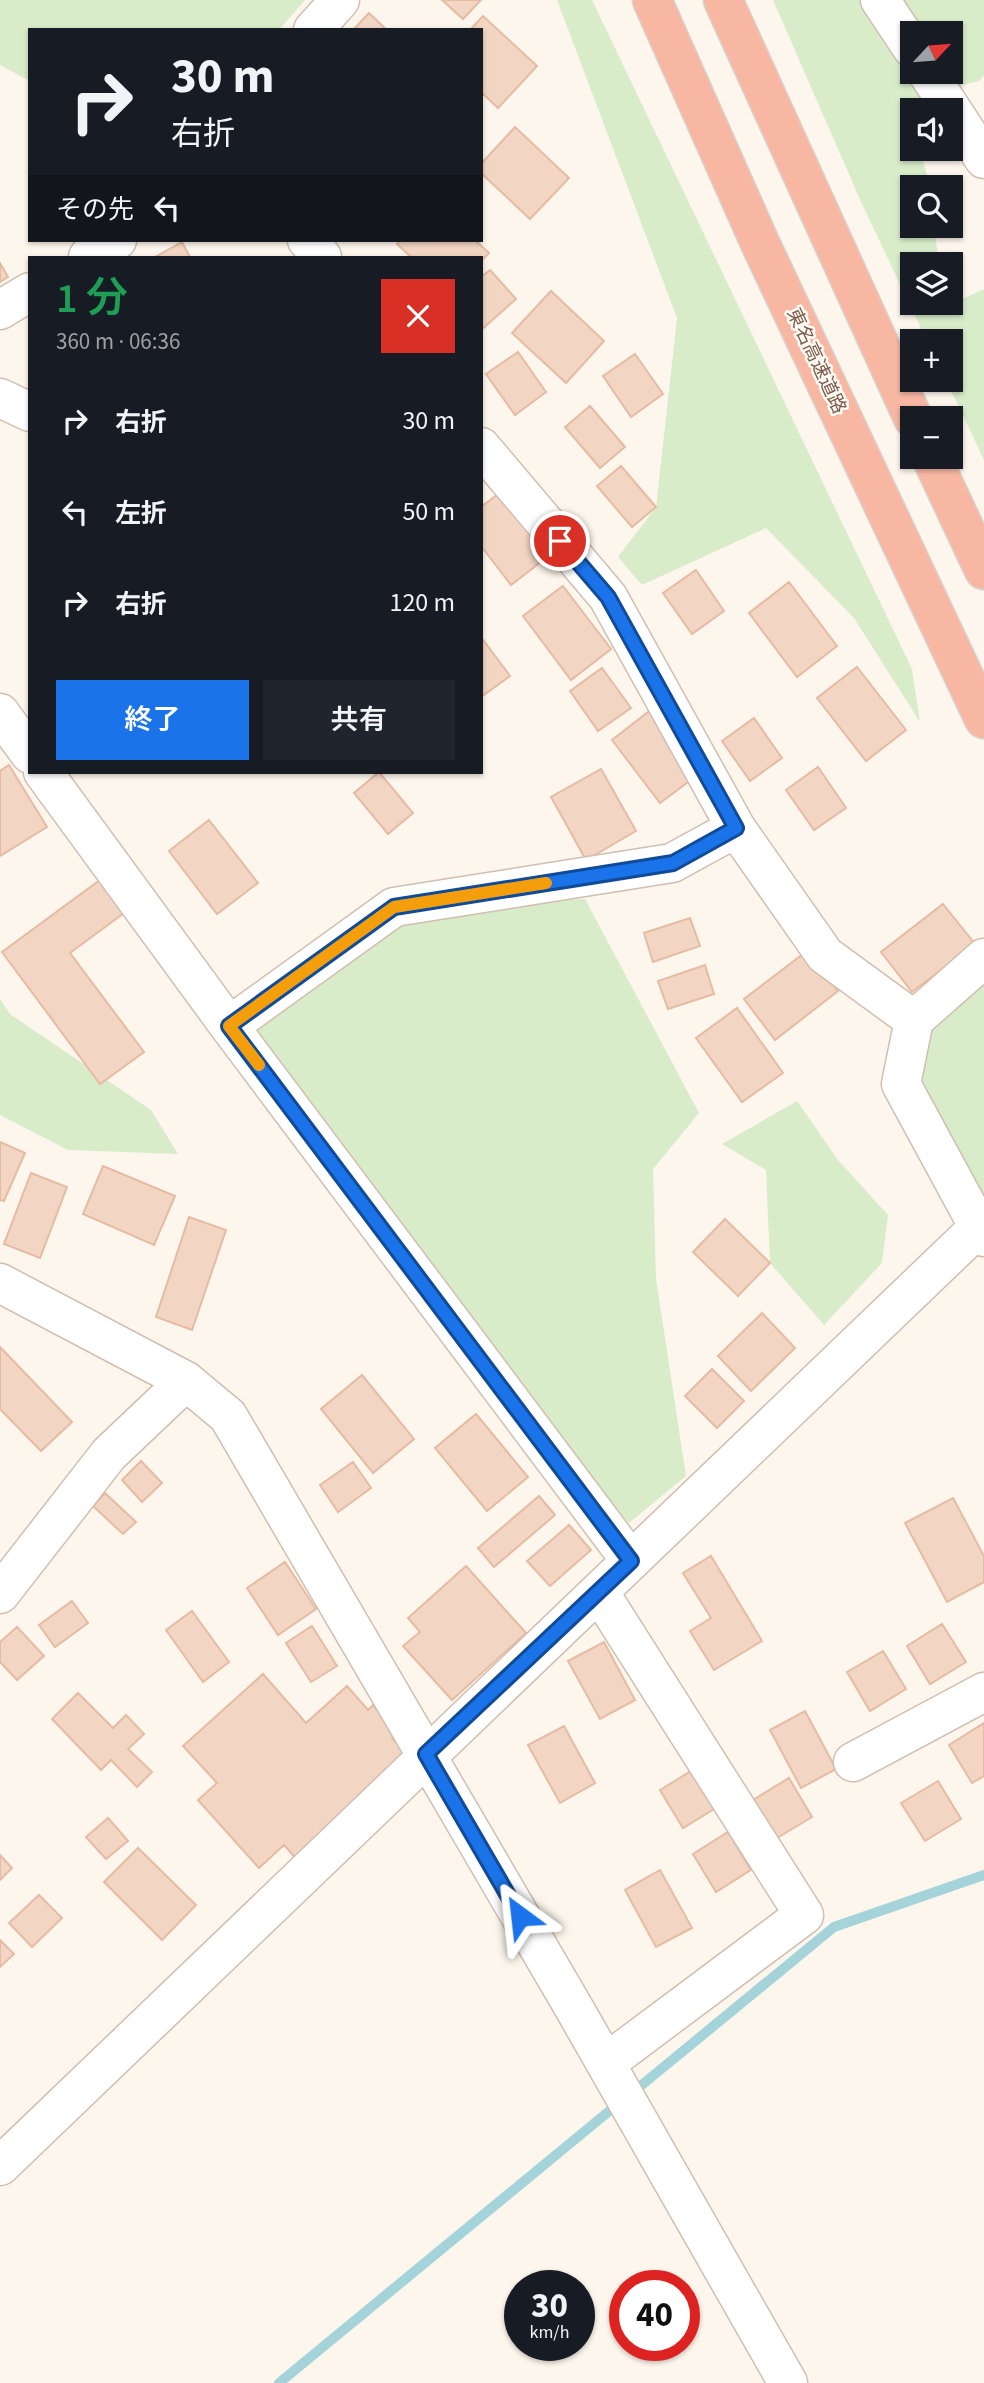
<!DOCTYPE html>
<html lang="ja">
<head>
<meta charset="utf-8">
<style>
  :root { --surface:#171b24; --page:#20242c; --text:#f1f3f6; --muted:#9ea1a6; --accent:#1a73e8 }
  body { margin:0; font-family:"Source Sans 3","Noto Sans JP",sans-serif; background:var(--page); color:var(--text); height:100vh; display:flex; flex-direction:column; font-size:26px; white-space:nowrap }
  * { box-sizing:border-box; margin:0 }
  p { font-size:23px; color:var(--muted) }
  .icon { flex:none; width:38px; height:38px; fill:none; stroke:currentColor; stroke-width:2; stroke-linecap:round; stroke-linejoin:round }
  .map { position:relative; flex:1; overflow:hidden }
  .panel { position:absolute; left:28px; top:256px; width:455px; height:518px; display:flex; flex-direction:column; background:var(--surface); border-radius:0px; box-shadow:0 2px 5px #0004 }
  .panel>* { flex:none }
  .guide { position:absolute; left:28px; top:28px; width:455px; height:214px; border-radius:0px; box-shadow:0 2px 5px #0004; background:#171b24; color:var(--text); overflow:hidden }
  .needle { width:46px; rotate:64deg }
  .controls { position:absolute; left:900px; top:21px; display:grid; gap:14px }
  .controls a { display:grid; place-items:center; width:63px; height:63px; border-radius:0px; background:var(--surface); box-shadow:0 2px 5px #0004; font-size:35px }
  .speed { position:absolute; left:504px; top:2270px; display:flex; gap:14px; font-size:35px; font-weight:700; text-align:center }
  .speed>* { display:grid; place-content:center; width:91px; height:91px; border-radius:50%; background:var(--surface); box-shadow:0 2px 5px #0004; line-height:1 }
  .speed small { font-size:18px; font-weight:400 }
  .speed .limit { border:10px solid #d22; background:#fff; color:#111 }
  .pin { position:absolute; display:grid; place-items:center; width:60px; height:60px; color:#fff; margin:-30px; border:4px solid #fff; border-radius:50%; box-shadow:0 2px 7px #0007 }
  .me { position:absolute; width:77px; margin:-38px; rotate:330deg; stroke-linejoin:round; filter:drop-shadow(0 0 5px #0008) }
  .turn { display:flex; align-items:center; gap:24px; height:147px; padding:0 28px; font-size:32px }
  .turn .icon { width:91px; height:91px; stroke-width:2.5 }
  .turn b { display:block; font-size:49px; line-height:60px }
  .then { display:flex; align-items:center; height:66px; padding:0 28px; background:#0003; gap:14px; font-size:26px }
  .round { display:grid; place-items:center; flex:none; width:74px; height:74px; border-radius:0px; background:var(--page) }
  .head { display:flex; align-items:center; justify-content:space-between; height:119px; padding:0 28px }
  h1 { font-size:42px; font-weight:600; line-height:52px; color:#1e9e55 }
  .primary-button { display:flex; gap:14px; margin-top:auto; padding:14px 28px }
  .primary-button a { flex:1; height:80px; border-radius:0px; background:var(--accent); color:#fff; font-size:28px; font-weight:600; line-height:80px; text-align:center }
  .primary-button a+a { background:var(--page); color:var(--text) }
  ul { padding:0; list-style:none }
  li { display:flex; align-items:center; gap:21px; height:91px; padding:0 28px }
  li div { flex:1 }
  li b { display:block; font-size:26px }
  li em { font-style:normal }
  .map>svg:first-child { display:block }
</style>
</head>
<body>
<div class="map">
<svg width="984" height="2383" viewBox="0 0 984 2383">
  <rect width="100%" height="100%" fill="#fdf6ec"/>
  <path fill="#d8ecc9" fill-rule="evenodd" d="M 0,0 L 305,0 L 279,30 L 30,30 L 30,81 L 0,65 Z
    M 557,0 L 592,0 L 912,669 L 920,722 L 854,618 L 766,528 L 642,585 L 618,557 L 656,507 L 677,318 Z
    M 773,0 L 984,0 L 984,75 L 979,81 L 938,91 L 933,110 L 912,110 L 912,149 L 924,149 L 922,157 L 930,187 L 912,187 L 912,226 L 934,226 L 939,264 L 912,264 L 912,303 L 943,303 L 945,307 L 984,289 L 984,460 L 946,380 L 950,380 L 950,341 L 927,341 L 862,204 ZM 912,33 L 950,33 L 950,72 L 912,72 Z
    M 585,899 L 699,1113 L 653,1169 L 656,1279 L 686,1476 L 629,1523 L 220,1044 L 394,907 Z
    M 984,956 L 984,1237 L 901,1084 L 952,987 Z
    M 0,999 L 10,1014 L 151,1110 L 178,1154 L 68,1150 L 0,1115 Z
    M 797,1101 L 838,1160 L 888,1215 L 882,1263 L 824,1325 L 770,1263 L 766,1170 L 722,1144 Z"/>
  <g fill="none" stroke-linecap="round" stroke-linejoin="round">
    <path stroke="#a5d3da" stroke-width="10" d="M 632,2093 L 834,1927 L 984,1875
      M 279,2383 L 619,2103"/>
  </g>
  <path fill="#f3d5c3" stroke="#e6bba3" stroke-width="2" d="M 442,0 L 481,0 L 463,19 Z
    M 369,13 L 387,30 L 353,30 Z
    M 483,16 L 537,66 L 498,108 L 481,92 L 481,30 L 470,30 Z
    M 515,127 L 569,178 L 530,219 L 481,173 L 481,164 Z
    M 401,240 L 475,240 L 489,253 L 481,261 L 481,257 L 411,257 L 397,244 Z
    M 182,242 L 190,257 L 155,257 Z
    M 0,263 L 8,277 L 0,282 Z
    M 490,270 L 516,299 L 481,330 L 481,277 Z
    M 551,291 L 604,341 L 566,383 L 512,333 Z
    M 518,352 L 546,392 L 515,415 L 486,374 Z
    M 635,354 L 663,394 L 631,417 L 603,376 Z
    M 590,406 L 625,447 L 600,468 L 565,427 Z
    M 621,466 L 656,507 L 632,527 L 597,486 Z
    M 502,491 L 551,554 L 511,585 L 481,546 L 481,507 Z
    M 696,570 L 724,611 L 692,634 L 663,593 Z
    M 789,582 L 837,646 L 797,677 L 749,613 Z
    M 563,586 L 611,649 L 571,680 L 523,616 Z
    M 481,637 L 510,676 L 481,697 Z
    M 857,667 L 906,730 L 866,761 L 817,698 Z
    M 602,668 L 631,708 L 598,731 L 570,691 Z
    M 652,709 L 700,773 L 660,803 L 612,740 Z
    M 754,718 L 782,758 L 750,781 L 722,741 Z
    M 9,765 L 47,827 L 0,856 L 0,771 Z
    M 818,767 L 846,808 L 814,830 L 786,790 Z
    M 601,769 L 636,831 L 586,860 L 551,797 Z
    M 379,772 L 413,813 L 388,834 L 354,793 Z
    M 209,820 L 258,883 L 217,914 L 169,851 Z
    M 104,877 L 128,910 L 70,953 L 144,1052 L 100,1084 L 2,952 Z
    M 943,904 L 975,944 L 912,992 L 881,952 Z
    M 690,918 L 700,946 L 653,962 L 644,933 Z
    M 807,951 L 838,991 L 775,1040 L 744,999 Z
    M 705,965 L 714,994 L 668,1009 L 658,981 Z
    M 737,1008 L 783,1073 L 742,1102 L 696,1038 Z
    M 0,1142 L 25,1153 L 4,1201 L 0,1200 Z
    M 103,1166 L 175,1196 L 154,1245 L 83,1214 Z
    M 31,1173 L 67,1187 L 40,1258 L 4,1244 Z
    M 189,1217 L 226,1230 L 192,1330 L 156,1317 Z
    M 725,1219 L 770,1263 L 738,1296 L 693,1252 Z
    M 762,1313 L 795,1348 L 751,1391 L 718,1356 Z
    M 0,1347 L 72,1422 L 41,1451 L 0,1409 Z
    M 712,1369 L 744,1401 L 717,1428 L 685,1396 Z
    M 362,1375 L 414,1439 L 373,1473 L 321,1409 Z
    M 476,1414 L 528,1477 L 487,1511 L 435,1448 Z
    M 141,1461 L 162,1483 L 142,1502 L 122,1480 Z
    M 353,1462 L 371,1488 L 338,1512 L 320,1485 Z
    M 105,1493 L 136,1522 L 123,1534 L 93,1506 Z
    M 539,1496 L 555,1515 L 494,1567 L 478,1548 Z
    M 953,1498 L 984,1556 L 984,1582 L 947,1602 L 905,1523 Z
    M 569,1525 L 591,1550 L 550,1586 L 527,1561 Z
    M 711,1556 L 762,1641 L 714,1670 L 690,1631 L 711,1618 L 683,1573 Z
    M 285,1562 L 316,1609 L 278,1635 L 247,1588 Z
    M 466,1566 L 526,1633 L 452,1700 L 403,1646 L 420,1632 L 408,1618 Z
    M 72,1601 L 88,1623 L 55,1647 L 39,1625 Z
    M 192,1611 L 229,1662 L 203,1682 L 166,1630 Z
    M 942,1624 L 966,1662 L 930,1684 L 907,1646 Z
    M 312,1626 L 337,1666 L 311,1682 L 286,1643 Z
    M 17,1627 L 44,1656 L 17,1680 L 0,1662 L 0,1642 Z
    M 604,1642 L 635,1700 L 600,1719 L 568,1661 Z
    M 883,1651 L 906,1689 L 870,1711 L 847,1672 Z
    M 263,1674 L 306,1723 L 347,1686 L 368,1710 L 373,1705 L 398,1733 L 392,1738 L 412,1760 L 299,1862 L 284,1845 L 259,1868 L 198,1800 L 217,1783 L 183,1746 Z
    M 78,1693 L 113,1728 L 126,1715 L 144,1734 L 128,1749 L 152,1772 L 137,1787 L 111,1760 L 101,1770 L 52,1719 Z
    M 805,1711 L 836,1769 L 801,1788 L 770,1730 Z
    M 984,1723 L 984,1776 L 972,1783 L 949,1745 Z
    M 564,1726 L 595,1783 L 560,1803 L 528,1745 Z
    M 696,1768 L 719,1806 L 683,1828 L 660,1790 Z
    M 789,1778 L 812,1817 L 777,1838 L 753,1800 Z
    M 938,1781 L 961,1819 L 925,1841 L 901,1803 Z
    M 108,1818 L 128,1841 L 106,1859 L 86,1837 Z
    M 728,1832 L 751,1870 L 716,1892 L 693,1854 Z
    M 138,1848 L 196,1905 L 162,1940 L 104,1882 Z
    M 0,1855 L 12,1868 L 0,1880 Z
    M 660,1870 L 692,1928 L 656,1947 L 625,1890 Z
    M 39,1895 L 62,1918 L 32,1947 L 9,1923 Z
    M 0,1940 L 14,1954 L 0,1967 Z"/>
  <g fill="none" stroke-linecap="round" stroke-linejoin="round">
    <defs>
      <path id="minor" d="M 880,0 L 912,48
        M 313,30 L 340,0
        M 927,72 L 984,159
        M 307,240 L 322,257
        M 88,257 L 117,240
        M 0,310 L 30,292
        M 0,398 L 30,412
        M 481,447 L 608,597 L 736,828 L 825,955 L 914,1020
        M 0,713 L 30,754
        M 43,772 L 229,1026 L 631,1561
        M 984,958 L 914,1020 L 901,1084 L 984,1237
        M 229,1026 L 394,907 L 672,863 L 736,828
        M 0,1283 L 186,1381 L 228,1416 L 574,2008 L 788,2383
        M 599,1592 L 804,1915 L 606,2063
        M 0,1594 L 109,1454 L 186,1381
        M 853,1762 L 984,1692
        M 0,2166 L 979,1227"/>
      <path id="highway" d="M 652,0 L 760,243 L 984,719
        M 723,0 L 913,418
        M 931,457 L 984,570"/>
    </defs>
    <use href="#minor" stroke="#d1beb0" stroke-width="41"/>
    <use href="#highway" stroke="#dad1cd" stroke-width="41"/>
    <use href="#minor" stroke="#fff" stroke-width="38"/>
    <use href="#highway" stroke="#f7b7a3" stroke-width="38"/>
  </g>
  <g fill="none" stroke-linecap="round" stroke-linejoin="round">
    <defs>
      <path id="route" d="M 520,1916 L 426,1754 L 631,1561 L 229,1026 L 394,907 L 673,863 L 736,828 L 608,597 L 560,541"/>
    </defs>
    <use href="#route" stroke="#114b97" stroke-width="18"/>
    <use href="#route" stroke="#1a73e8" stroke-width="12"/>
    <path stroke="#f59e0b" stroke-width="12" d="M 259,1065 L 229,1026 L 394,907 L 546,883"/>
  </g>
  <g text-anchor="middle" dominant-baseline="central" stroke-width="5" stroke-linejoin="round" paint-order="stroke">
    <g font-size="19" fill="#7a5c4d" stroke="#fffaf3">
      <text transform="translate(816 361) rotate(65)">東名高速道路</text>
    </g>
  </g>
</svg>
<div class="controls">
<a><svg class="needle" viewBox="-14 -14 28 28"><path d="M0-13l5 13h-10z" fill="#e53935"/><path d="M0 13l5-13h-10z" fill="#9ea1a6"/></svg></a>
<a><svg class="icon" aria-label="sound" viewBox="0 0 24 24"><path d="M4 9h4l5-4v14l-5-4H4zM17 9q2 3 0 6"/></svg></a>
<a><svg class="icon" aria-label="search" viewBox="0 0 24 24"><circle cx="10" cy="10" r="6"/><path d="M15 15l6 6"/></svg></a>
<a><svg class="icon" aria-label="layers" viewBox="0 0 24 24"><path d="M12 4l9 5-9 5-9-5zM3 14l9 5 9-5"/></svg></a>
<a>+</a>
<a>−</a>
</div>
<div class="speed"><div>30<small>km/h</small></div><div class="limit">40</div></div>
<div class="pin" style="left:560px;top:541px;background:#d93025"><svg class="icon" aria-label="arrive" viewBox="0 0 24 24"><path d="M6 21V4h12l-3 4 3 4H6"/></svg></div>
<svg class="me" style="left:520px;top:1916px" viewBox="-20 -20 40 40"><path d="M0-17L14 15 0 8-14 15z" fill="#1a73e8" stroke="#fff" stroke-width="4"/></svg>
<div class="guide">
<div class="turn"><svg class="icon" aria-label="right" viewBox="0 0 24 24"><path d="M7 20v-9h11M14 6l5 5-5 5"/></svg><div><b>30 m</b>右折</div></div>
<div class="then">その先<svg class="icon" aria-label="left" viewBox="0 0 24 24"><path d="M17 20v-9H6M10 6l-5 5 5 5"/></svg></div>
</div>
<section class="panel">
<div class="head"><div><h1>1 分</h1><p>360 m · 06:36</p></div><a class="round" style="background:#d93025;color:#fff"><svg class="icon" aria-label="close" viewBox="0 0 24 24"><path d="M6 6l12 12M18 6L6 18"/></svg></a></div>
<ul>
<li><svg class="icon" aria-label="right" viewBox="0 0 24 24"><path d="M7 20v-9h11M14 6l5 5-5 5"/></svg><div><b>右折</b></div><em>30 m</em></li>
<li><svg class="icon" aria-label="left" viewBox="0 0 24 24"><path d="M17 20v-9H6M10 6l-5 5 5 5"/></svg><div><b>左折</b></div><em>50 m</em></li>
<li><svg class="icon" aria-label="right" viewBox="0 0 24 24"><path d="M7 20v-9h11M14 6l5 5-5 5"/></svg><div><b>右折</b></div><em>120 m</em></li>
</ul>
<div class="primary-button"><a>終了</a><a>共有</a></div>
</section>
</div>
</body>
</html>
